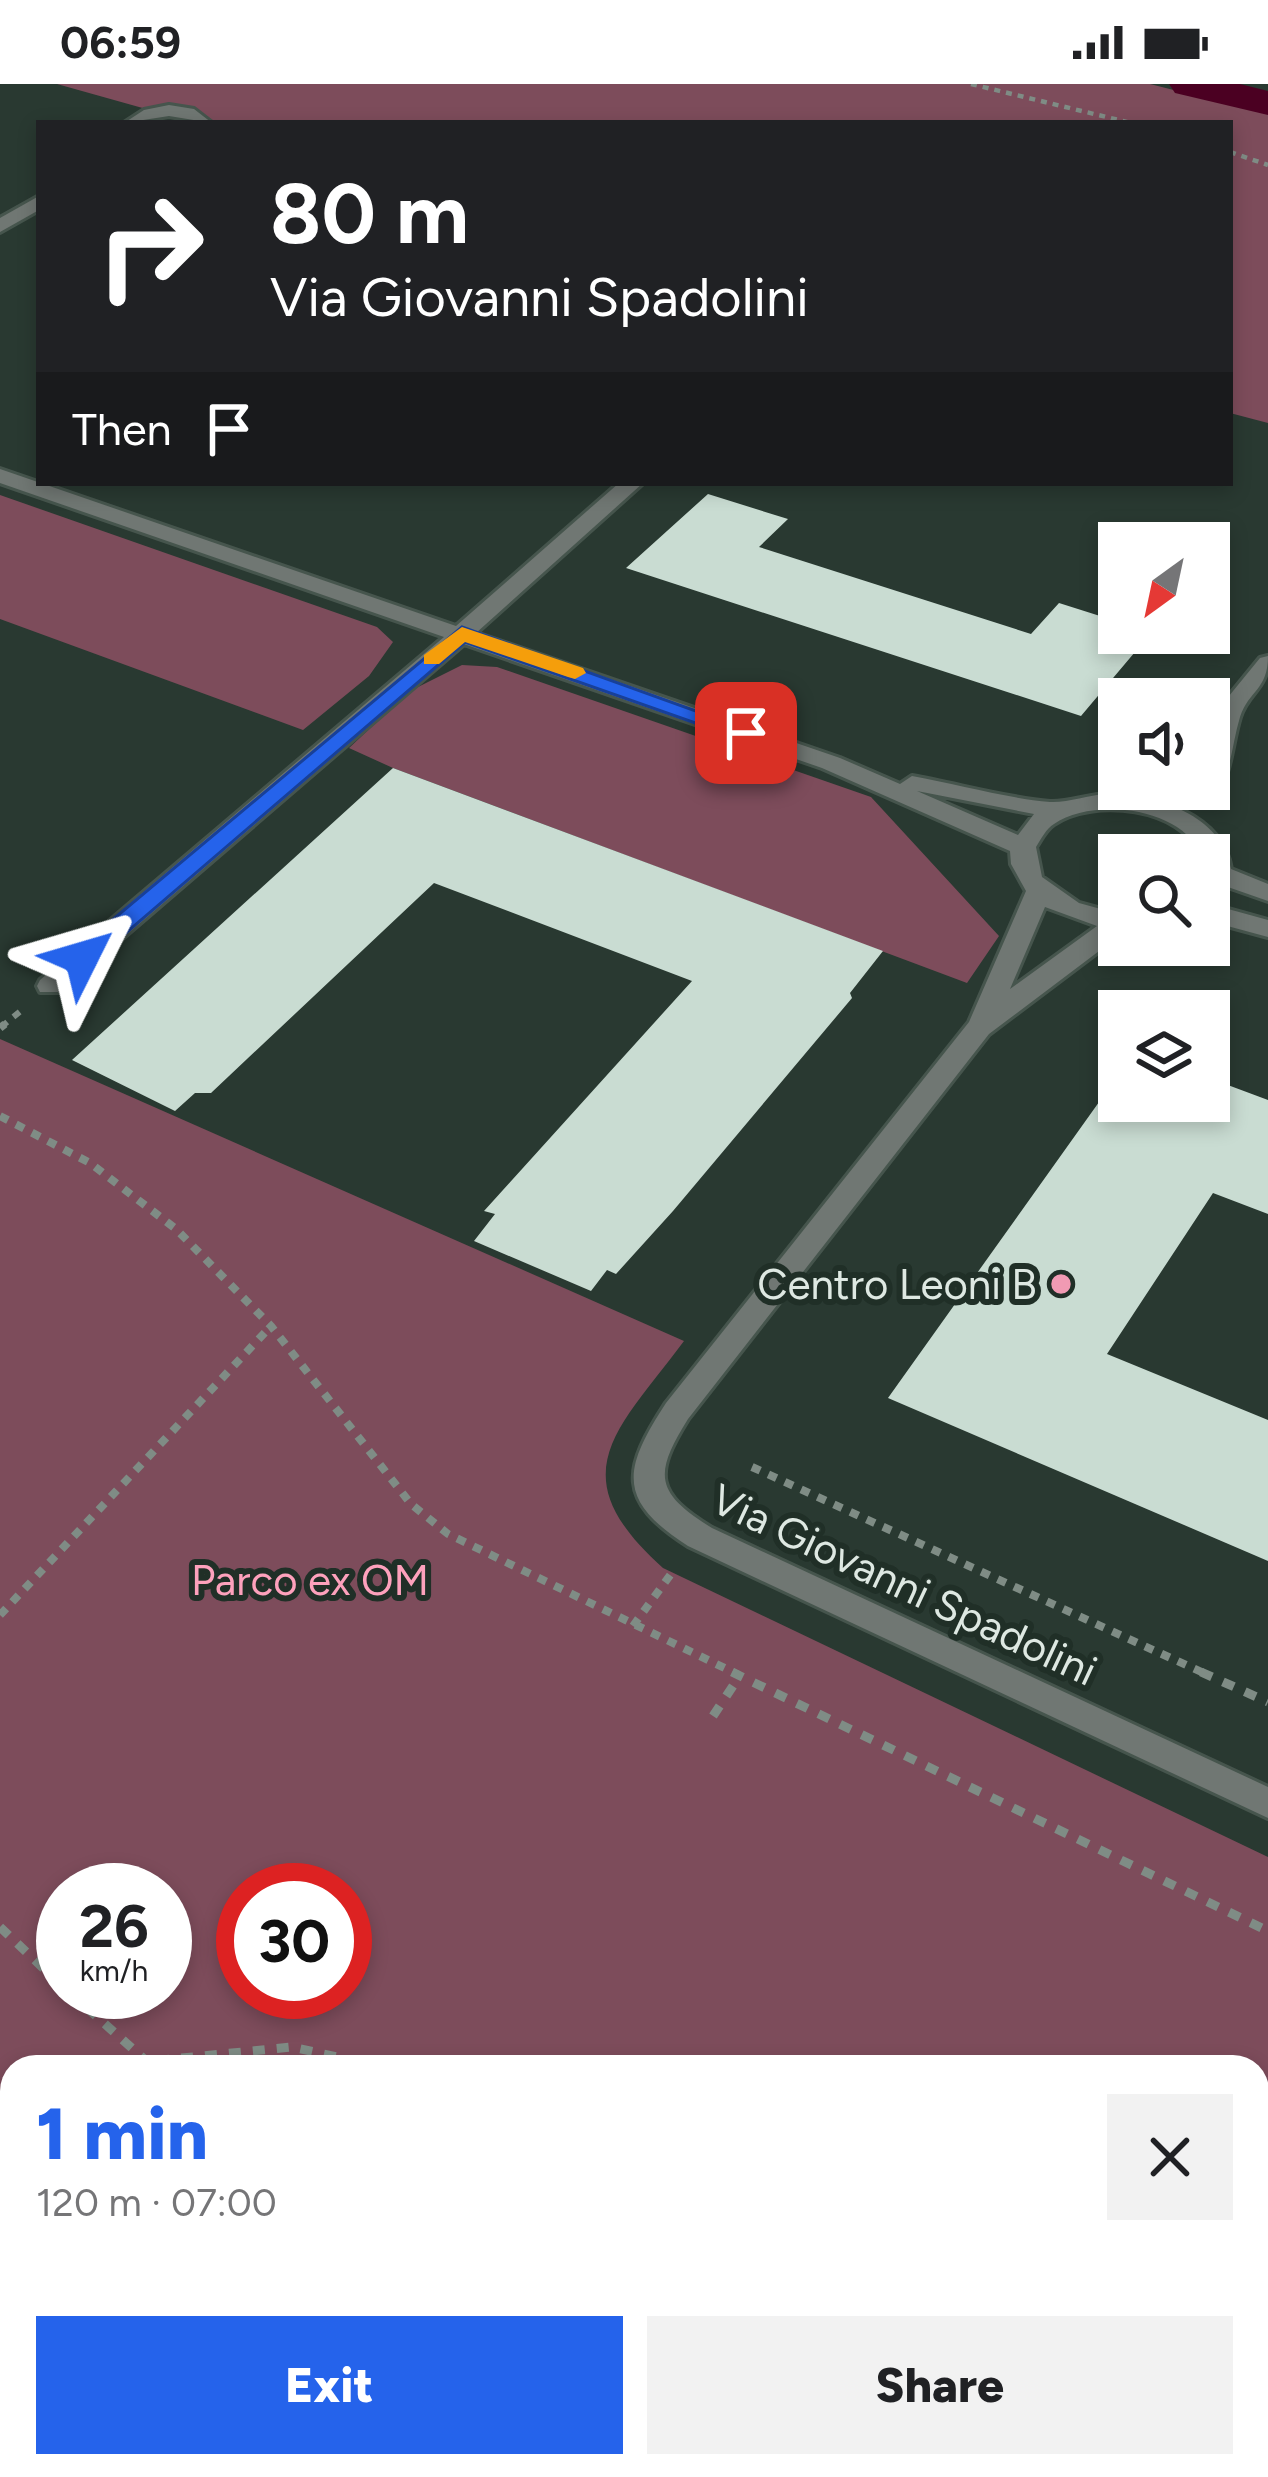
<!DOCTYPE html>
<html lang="en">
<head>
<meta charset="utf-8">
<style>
  :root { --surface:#fff; --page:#f2f2f2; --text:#202124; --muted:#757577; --accent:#2563eb }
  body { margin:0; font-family:Figtree,sans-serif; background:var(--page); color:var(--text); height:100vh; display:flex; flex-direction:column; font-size:45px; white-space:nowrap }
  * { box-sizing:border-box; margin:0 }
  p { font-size:39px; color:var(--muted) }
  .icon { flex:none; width:66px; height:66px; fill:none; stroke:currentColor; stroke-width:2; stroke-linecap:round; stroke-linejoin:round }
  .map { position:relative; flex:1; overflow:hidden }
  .sheet { position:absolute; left:0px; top:1971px; width:1269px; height:423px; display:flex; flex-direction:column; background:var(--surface); border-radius:36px 36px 0 0; box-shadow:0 6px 18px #0003 }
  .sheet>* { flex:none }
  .hud { position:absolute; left:36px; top:36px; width:1197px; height:366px; border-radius:0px; box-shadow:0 6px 18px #0003; background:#202124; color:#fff; overflow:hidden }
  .needle { width:78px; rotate:213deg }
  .buttons { position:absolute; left:1098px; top:438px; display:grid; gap:24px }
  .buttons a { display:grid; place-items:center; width:132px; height:132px; border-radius:0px; background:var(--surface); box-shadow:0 6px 18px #0003; font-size:60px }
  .speed { position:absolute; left:36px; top:1779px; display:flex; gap:24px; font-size:60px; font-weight:700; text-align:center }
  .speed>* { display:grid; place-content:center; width:156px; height:156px; border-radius:50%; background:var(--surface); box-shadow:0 6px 18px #0003; line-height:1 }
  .speed small { font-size:30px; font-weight:400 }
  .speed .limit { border:18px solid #d22; background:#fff; color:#111 }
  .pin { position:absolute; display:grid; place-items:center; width:102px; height:102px; color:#fff; margin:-51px; border-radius:24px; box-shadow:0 6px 18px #0006 }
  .me { position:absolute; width:132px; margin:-66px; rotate:50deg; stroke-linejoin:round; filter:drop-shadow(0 0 9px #0008) }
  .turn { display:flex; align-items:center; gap:42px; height:252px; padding:0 36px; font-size:54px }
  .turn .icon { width:156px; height:156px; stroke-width:2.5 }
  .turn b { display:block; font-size:84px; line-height:102px }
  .then { display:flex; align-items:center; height:114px; padding:0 36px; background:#0003; gap:24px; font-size:45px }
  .round { display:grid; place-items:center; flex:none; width:126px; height:126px; border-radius:0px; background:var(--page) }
  .head { display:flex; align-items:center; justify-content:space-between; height:204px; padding:0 36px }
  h1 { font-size:72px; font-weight:800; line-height:90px; color:var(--accent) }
  .action { display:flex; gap:24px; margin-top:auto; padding:24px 36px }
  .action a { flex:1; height:138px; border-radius:0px; background:var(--accent); color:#fff; font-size:48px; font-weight:800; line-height:138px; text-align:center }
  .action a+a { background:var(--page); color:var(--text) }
  .status { display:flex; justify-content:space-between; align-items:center; height:84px; padding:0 60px; background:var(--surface); direction:ltr }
  .status svg { height:33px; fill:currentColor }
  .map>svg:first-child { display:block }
</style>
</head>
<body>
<div class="status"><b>06:59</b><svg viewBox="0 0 49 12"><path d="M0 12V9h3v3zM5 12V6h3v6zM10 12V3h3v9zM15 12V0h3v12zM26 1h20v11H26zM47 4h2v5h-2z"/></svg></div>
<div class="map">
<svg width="1268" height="2393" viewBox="0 0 1268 2393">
  <rect width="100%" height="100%" fill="#293931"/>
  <path fill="#7d4c5b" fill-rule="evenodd" d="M 57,0 L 1150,0 L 1268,30 L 1268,339 L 1230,329 L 1230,39 L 196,39 Z
    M 0,411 L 377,543 L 393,558 L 369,592 L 303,646 L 0,535 Z
    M 462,581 L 497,583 L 871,713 L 999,852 L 967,899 L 393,684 L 349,664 L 410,607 Z
    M 0,955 L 684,1257 C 617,1347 558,1390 663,1484 L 1268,1773 L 1268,2393 L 385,2393 L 366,2382 L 1257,2382 L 1257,1983 L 12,1983 L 12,2174 L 0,2166 ZM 165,1806 L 165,1908 L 63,1908 L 63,1806 ZM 243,1806 L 345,1806 L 345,1908 L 243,1908 Z"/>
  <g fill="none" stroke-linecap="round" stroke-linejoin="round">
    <path fill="#4b0022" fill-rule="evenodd" d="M 1169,0 L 1240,0 L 1268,7 L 1268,31 L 1175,9 Z"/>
  </g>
  <path fill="#c9dcd2" d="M 708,410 L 788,435 L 759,463 L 1031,550 L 1059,519 L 1119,538 L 1119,549 L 1151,549 L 1081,632 L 626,484 Z
    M 393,684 L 883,867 L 850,909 L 852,914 L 673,1127 L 616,1190 L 607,1186 L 591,1207 L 474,1157 L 495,1130 L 484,1127 L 692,897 L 434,799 L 211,1009 L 195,1009 L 175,1027 L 72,976 Z
    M 1119,990 L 1119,1017 L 1209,1017 L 1209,994 L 1268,1016 L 1268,1130 L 1213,1109 L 1107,1270 L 1268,1336 L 1268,1477 L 888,1314 Z"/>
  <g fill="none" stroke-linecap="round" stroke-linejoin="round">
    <defs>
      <path id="minor" d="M 169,21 L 194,25 L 212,39 L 169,32 L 124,39 L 144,26 Z
        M 39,112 L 39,126 L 0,148 L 0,134 Z
        M 0,385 L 456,542 L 619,399 L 643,399 L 476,549 L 840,674 L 900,700 L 912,692 C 957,700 1005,714 1050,718 C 1067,719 1088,711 1106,710 C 1154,709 1223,731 1231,785 L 1268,800 L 1268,817 L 1225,802 L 1218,818 L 1210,820 L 1268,836 L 1268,853 L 1209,837 L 1209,771 L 1201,771 C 1182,723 1093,713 1054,740 C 1046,745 1041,755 1036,763 L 1042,793 L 1079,819 L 1119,830 L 1119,852 L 989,950 L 688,1335 C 653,1391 655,1409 712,1444 L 1268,1703 L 1268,1734 L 688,1462 C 616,1416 623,1385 666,1319 L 969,938 L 1026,807 L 1011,780 L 1010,767 L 822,684 L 464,560 L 60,908 L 40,908 L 37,902 L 40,896 L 444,553 L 0,399 ZM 917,707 L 1034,730 L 1018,751 ZM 1045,823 L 1097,842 L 1010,905 Z
        M 1268,572 C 1268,606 1249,606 1240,633 C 1232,659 1232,684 1218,709 L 1200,709 L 1197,705 L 1209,705 L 1214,646 L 1209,647 L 1209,630 L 1220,623 L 1260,574 Z"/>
    </defs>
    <use href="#minor" stroke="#46554d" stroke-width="6"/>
    <path stroke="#7f8c85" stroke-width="4.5" stroke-dasharray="6 6" stroke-linecap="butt" d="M 971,0 L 1131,39
      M 1230,68 L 1268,81"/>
    <path stroke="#7f8c85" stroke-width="6" stroke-dasharray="8 8" stroke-linecap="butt" d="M 1,943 L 22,926"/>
    <path stroke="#7f8c85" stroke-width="8" stroke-dasharray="9 9" stroke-linecap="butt" d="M 0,944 L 5,940
      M 0,1032 L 90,1079 L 176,1145 L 271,1242 L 411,1420 L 448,1450 L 739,1591
      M 752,1383 L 1208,1591
      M 0,1531 L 271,1242
      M 633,1542 L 671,1490"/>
    <path stroke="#7f8c85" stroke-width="9" stroke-dasharray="12 12" stroke-linecap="butt" d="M 732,1588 L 1268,1847
      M 1201,1588 L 1268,1618
      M 713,1632 L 739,1593
      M 0,1843 L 63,1903
      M 69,1908 L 153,1983
      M 135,1983 L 142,1978 L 292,1963 L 382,1983
      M 0,2050 L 12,2061
      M 643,2382 L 667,2393
      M 797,2382 L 801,2393
      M 1064,2382 L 1064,2393
      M 1104,2382 L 1135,2393"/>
    <use href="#minor" fill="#707773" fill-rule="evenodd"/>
    <path stroke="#7b8881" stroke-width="12" stroke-dasharray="8 15" stroke-linecap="butt" d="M 0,2356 L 12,2363
      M 43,2382 L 61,2393"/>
  </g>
  <path fill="#2563eb" stroke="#184099" stroke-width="3" d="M 462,543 L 757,649 L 746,656 L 738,654 L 465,558 L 91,879 L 74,879 L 74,868 Z"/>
  <path fill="#f59e0b" d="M 462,543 L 583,584 L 586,589 L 575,595 L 568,593 L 465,558 L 439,580 L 424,580 L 424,571 Z"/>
  <circle fill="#f19ab3" stroke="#202f27" stroke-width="4.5" cx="1061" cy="1200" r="12"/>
  <g text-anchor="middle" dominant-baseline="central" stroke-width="12" stroke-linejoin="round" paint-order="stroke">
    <g font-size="42" fill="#dee8e2" stroke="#202f27" text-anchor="end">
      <text x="1037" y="1200">Centro Leoni B</text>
    </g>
    <g font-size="42" fill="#fda1bc" stroke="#202f27">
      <text x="310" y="1496">Parco ex OM</text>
    </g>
    <g font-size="42" fill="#dee8e2" stroke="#202f27">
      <text transform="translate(904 1501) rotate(25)">Via Giovanni Spadolini</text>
    </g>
  </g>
</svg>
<div class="buttons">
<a><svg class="needle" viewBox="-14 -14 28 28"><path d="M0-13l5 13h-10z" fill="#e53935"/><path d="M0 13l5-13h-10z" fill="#757577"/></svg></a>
<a><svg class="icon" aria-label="sound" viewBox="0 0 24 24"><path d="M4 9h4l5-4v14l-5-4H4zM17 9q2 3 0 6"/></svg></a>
<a><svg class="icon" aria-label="search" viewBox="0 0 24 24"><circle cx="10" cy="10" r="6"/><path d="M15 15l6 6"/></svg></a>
<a><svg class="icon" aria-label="layers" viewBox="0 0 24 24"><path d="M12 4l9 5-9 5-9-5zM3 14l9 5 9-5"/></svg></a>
</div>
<div class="speed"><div>26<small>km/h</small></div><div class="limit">30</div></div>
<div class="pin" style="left:746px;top:649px;background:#d93025"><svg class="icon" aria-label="arrive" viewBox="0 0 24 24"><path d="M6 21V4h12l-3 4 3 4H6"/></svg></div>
<svg class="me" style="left:82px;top:874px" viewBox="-20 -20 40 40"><path d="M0-17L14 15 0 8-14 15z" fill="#2563eb" stroke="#fff" stroke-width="4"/></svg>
<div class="hud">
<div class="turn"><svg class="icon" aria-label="right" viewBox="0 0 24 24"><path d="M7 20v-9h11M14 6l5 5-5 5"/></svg><div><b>80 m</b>Via Giovanni Spadolini</div></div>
<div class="then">Then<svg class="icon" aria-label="arrive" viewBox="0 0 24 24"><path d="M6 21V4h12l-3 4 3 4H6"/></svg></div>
</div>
<section class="sheet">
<div class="head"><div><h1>1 min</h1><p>120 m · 07:00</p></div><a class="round"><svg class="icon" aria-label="close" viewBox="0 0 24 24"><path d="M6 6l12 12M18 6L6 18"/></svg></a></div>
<div class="action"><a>Exit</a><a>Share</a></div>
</section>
</div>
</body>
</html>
